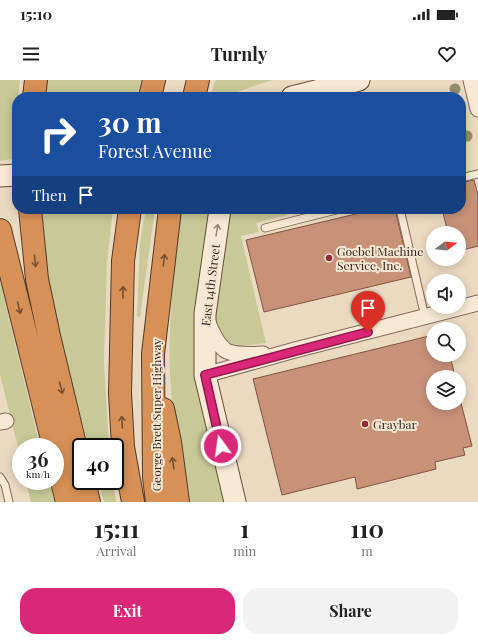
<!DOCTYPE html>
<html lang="en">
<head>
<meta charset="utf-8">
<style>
  :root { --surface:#fff; --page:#f2f2f2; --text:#222; --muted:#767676; --accent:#db2777 }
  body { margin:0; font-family:"Playfair Display",serif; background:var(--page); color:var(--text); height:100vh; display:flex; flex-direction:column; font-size:15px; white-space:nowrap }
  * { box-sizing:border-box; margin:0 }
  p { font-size:13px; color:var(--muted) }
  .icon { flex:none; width:22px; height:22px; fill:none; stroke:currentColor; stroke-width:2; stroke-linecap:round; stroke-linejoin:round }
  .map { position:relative; height:422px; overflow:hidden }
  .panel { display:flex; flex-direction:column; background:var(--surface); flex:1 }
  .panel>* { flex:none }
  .banner { position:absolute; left:12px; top:12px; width:454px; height:122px; border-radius:16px; box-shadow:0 2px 10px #0003; background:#1a4fa0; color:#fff; overflow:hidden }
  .needle { width:26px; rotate:74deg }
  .tools { position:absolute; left:426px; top:146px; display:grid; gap:8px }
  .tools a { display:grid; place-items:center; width:40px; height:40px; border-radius:50%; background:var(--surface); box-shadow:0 2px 10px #0003; font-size:20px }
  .speed { position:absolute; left:12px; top:358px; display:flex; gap:8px; font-size:20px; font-weight:700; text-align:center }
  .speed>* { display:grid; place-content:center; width:52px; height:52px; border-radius:50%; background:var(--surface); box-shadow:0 2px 10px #0003; line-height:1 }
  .speed small { font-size:10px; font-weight:400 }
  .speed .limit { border:2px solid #111; border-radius:6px; background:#fff; color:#111 }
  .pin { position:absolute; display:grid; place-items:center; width:34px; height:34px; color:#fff; margin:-41px -17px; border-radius:50% 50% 50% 0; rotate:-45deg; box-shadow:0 0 4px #0007 }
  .pin .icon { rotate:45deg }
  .me { position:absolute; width:44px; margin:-22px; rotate:346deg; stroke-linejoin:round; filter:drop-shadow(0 0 3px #0008) }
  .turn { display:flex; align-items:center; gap:14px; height:84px; padding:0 20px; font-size:18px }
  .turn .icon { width:52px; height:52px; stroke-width:2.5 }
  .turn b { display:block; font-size:28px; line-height:34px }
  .then { display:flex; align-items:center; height:38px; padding:0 20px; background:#0003; gap:8px; font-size:15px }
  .eta { display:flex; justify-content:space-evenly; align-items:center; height:68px; text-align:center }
  .eta b { font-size:24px; font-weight:700; line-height:28px }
  .cta { display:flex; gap:8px; margin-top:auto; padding:8px 20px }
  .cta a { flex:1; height:46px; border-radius:16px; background:var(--accent); color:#fff; font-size:16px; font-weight:700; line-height:46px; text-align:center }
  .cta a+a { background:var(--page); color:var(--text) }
  .status { display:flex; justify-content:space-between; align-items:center; height:28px; padding:0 20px; background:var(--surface); direction:ltr }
  .status svg { height:11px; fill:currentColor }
  header { display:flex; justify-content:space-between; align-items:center; height:52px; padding:0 20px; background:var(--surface); font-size:18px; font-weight:700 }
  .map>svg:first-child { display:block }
</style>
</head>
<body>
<div class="status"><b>15:10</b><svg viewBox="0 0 49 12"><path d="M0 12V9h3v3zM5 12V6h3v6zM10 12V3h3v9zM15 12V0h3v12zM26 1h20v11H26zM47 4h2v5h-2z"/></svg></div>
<header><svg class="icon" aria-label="menu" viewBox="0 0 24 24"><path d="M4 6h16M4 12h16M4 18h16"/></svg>Turnly<svg class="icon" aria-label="heart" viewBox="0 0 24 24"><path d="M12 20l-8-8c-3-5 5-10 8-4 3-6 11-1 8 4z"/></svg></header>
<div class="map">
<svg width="478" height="422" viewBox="0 0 478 422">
  <rect width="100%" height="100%" fill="#ebdac2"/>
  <path fill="#c8c996" d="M 0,0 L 20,0 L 18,17 L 17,17 L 13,79 L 0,81 Z
    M 46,0 L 141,0 L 137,17 L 44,17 Z
    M 216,0 L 272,0 L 222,17 L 210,17 Z
    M 40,129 L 113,129 L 107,182 L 104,282 L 109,367 L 89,367 C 75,314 60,261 50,208 C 45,182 43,155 40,129 Z
    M 146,129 L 155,129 L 140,237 L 137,236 L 140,162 Z
    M 182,129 L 209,129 L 197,223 L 195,279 L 197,310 L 224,422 L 184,422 C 179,380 172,338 170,295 C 168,242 174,182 182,129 Z
    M 226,129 L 285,129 L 287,135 L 256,143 L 259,152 L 241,156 L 266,263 C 238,267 222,269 214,238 Z
    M 0,201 L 40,367 L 21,367 L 21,380 L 0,294 Z
    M 26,401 L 49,401 L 55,422 L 31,422 Z
    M 98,401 L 113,401 L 116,422 L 104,422 Z"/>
  <path fill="#c89279" stroke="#825441" d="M 474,100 L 478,115 L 478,166 L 459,171 L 459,153 L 448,153 L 442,129 L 461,129 L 461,103 Z
    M 377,129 L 395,129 L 411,197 L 264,232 L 246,160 Z
    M 433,255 L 433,275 L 450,275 L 455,297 L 433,297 L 433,323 L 461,323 L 472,366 L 463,368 L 465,375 L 435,382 L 436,389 L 357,409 L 355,397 L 282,415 L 253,299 Z"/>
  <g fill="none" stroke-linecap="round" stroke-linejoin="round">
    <defs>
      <path id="lane" d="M 461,98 L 478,94
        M 400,129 L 425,237
        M 265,148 L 340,129
        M 0,397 L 5,405 L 9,422"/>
      <path id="street" d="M 471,0 L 478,29
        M 207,240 C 210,248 217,264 225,270 C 232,275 254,275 263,274
        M 205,295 L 295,270 L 478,223
        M 0,342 L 6,341"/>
      <path id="secondary" d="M 292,17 L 359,0
        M 0,96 L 17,95
        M 220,129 L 205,234 L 205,295 L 235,422"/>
      <path id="highway" d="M 34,17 L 36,0
        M 150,17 L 154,0
        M 194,17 L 198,0
        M 30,129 L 37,199 L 49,256 L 81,389
        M 130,129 L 123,181 L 120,313 L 123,367 L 133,422
        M 0,150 L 54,367
        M 163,329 L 170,362 L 178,422
        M 55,372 L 67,422
        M 84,401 L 89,422
        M 157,422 L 154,397 L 153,274 L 170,129"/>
    </defs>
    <use href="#lane" stroke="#846c5a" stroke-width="9"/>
    <use href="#street" stroke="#846c5a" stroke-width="17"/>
    <use href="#secondary" stroke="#664d3d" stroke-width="23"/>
    <use href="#highway" stroke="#523b2e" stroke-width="24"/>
    <use href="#lane" stroke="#f7e9d4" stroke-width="7"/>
    <use href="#street" stroke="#f7e9d4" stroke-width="15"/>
    <use href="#secondary" stroke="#f7e9d4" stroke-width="21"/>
    <use href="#highway" stroke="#d79156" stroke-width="22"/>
  </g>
  <g fill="#928e6c">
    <circle cx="455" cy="9" r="5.5"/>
    <circle cx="467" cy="56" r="5.5"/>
  </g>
  <defs><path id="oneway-shaft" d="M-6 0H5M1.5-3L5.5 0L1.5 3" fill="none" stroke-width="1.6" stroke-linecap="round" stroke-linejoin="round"/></defs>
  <use stroke="#968879" href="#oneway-shaft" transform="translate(217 150) rotate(-81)"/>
  <g stroke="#765134">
    <use href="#oneway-shaft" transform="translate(164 180) rotate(-83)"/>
    <use href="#oneway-shaft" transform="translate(35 181) rotate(84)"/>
    <use href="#oneway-shaft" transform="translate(123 212) rotate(-89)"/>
    <use href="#oneway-shaft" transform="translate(19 228) rotate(76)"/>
    <use href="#oneway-shaft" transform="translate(61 308) rotate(76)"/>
    <use href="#oneway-shaft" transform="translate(122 342) rotate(-93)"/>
    <use href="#oneway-shaft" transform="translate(173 383) rotate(-98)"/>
  </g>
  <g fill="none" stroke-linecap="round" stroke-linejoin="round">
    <defs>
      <path id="route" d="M 221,366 L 205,295 L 368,252"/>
    </defs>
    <use href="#route" stroke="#8e194d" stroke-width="10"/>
    <use href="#route" stroke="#db2777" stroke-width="7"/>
  </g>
  <g fill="#902d39" stroke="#f3e6d1" stroke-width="1.5">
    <circle cx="329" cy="178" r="4"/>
    <circle cx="365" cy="344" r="4"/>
  </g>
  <g text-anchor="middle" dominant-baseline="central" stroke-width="4" stroke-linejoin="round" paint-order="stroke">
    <g font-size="12" fill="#35261e" stroke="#f3e6d1" text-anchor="start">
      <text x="337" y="171">Goebel Machine<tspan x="337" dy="14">Service, Inc.</tspan></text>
      <text x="373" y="344">Graybar</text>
    </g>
    <g font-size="12" fill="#35261e" stroke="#f3e6d1">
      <text transform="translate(210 205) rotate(-83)">East 14th Street</text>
      <text transform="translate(156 335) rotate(-90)">George Brett Super Highway</text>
    </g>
  </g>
</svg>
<div class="tools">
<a><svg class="needle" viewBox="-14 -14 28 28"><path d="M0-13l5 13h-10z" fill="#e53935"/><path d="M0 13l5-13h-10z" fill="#767676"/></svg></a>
<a><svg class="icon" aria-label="sound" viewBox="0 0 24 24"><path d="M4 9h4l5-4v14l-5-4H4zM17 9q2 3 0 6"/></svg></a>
<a><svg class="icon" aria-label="search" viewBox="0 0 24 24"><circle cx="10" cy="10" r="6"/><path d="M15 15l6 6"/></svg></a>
<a><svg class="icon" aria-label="layers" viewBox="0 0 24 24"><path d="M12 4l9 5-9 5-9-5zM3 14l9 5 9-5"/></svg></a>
</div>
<div class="speed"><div>36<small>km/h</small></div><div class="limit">40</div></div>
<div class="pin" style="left:368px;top:252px;background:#d93025"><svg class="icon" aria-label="arrive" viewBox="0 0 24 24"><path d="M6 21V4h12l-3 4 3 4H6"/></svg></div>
<svg class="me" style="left:221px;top:366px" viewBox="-20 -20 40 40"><circle r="17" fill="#db2777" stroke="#fff" stroke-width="3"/><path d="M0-11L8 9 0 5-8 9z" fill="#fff"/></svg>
<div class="banner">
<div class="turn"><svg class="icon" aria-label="right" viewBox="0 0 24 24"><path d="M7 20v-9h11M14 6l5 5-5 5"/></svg><div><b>30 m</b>Forest Avenue</div></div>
<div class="then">Then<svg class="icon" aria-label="arrive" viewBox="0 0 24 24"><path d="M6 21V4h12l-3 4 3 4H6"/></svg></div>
</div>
</div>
<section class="panel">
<div class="eta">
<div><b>15:11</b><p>Arrival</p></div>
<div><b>1</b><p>min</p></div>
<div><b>110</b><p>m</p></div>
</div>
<div class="cta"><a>Exit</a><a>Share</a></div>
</section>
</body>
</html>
